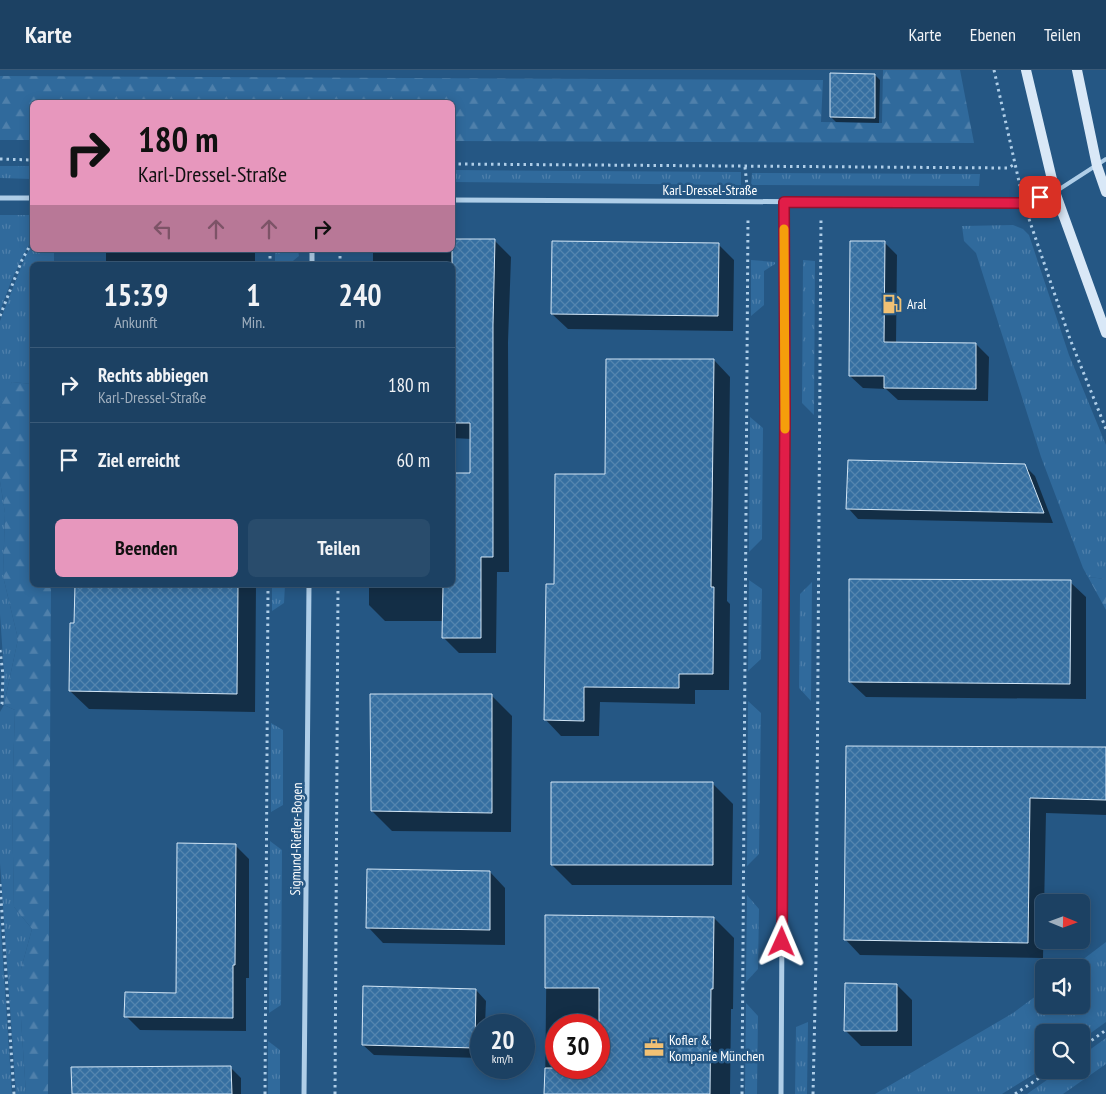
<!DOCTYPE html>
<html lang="de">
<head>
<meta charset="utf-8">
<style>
  :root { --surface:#1c4163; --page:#294c6c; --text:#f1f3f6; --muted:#a0afbe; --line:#3a5a78; --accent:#e797bd }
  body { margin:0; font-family:"PT Sans Narrow",sans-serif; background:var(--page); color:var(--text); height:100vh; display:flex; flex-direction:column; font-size:19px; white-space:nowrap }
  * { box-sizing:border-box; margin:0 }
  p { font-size:16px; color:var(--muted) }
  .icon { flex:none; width:28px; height:28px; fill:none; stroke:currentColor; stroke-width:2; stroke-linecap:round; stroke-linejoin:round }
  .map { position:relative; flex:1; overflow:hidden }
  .details { position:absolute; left:30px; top:192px; width:425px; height:325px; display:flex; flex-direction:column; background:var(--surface); border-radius:8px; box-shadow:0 2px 12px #0003,0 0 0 1px var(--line) }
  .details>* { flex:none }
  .banner { position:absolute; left:30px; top:30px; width:425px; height:152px; border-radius:8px; box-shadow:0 2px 12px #0003,0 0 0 1px var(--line); background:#e797bd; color:#111; overflow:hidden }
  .needle { width:32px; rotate:91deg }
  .tools { position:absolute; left:1035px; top:824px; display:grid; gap:10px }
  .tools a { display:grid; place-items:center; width:55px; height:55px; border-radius:8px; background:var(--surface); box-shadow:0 2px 12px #0003,0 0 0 1px var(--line); font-size:25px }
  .speed { position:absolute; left:470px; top:944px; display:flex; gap:10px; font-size:25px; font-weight:700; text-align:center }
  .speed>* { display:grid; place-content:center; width:65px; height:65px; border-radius:50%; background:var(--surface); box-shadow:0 2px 12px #0003,0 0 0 1px var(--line); line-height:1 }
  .speed small { font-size:12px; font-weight:400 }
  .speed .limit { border:8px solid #d22; background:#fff; color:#111 }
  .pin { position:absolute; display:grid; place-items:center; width:42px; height:42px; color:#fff; margin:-21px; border-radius:10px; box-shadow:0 2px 8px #0006 }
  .me { position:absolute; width:55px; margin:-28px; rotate:1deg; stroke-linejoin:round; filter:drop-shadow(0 0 4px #0008) }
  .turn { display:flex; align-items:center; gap:18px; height:105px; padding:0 25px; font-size:22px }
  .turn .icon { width:65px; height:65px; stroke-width:2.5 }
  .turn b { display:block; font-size:35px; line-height:42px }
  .lanes { display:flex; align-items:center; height:48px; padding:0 25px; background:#0003; justify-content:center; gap:25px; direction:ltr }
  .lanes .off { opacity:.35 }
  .eta { display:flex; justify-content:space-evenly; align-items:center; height:85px; text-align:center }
  .eta b { font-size:30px; font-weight:600; line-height:35px }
  .button { display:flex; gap:10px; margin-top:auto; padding:10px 25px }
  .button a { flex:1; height:58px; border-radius:8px; background:var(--accent); color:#111; font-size:20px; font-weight:600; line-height:58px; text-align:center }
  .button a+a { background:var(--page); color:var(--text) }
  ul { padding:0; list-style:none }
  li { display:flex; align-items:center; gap:15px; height:75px; padding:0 25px; border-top:1px solid var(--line) }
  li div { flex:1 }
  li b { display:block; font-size:19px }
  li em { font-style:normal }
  header { display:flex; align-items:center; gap:30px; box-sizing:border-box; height:70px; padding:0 25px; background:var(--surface); border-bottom:1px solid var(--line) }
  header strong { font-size:24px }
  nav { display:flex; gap:28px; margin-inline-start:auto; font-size:18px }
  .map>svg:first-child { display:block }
</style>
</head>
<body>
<header>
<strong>Karte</strong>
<nav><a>Karte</a><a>Ebenen</a><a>Teilen</a></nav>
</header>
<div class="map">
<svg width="1106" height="1024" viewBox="0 0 1106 1024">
  <defs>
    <pattern id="grass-tufts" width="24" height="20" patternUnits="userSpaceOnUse" patternTransform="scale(1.25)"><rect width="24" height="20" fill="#306a9c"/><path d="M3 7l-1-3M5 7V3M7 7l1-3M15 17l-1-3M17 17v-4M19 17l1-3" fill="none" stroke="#4f80ab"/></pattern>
    <pattern id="forest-firs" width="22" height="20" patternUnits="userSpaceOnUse" patternTransform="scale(1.25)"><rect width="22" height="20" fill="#306a9c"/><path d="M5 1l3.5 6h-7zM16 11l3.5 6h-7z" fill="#4f80ab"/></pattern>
    <pattern id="building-cross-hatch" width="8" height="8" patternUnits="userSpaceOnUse" patternTransform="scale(1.25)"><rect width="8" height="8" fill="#366fa1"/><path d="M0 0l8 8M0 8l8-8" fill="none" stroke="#5485af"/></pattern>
  </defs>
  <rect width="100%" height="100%" fill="#255784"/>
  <path fill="url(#grass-tufts)" d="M 0,96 L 32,96 L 32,109 L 0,108 Z
    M 453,100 L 741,102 L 741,115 L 453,112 Z
    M 752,103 L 980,104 L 979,116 L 751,115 Z
    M 0,145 L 32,145 L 32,169 L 12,209 L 0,241 Z
    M 1013,155 L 1023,159 L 1029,165 L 1069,285 L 1106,375 L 1106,509 L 1088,507 L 1083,498 L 1041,387 L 976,183 L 964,171 L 962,156 Z
    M 32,174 L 32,180 L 54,180 L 54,195 L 32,195 L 32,314 L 12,312 L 0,338 L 0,251 L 25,187 Z
    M 275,180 L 298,180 L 299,186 L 288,195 L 275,195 Z
    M 751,190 L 775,192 L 775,194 L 764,201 L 764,235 L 751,246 Z
    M 803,190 L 815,191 L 814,345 L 802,333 Z
    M 750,347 L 763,358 L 762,469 L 749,482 Z
    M 0,411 L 5,443 L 3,506 L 18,569 L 4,635 L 15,640 L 12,734 L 14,837 L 32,859 L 21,899 L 21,949 L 26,1024 L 16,1024 L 0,793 L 0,642 L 4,635 L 4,603 L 0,544 Z
    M 749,510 L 762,519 L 761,589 L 748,601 Z
    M 812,512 L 811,631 L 799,618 L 800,524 Z
    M 272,515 L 285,515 L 284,533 L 272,541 Z
    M 748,631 L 761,643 L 759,784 L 747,796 Z
    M 271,653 L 283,660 L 283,735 L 271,742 Z
    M 270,771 L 282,780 L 281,935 L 269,943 Z
    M 747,825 L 759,839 L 758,899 L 746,912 Z
    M 0,846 L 12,1024 L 0,1024 Z
    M 1106,872 L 1106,952 L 1081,970 L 1081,962 L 1044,962 L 1044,998 L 1002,1024 L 875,1024 L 1013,943 L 1044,920 L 1044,935 L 1081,935 L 1081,898 L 1073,897 Z
    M 746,933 L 758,946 L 757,1024 L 745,1024 Z
    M 808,952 L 807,1024 L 795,1024 L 796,957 Z
    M 1106,968 L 1106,994 L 1063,1024 L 1027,1024 L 1061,1000 L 1081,1000 L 1081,986 Z
    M 268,971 L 280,980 L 280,1024 L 268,1024 Z"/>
  <path fill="url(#forest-firs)" d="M 883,0 L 960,0 L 974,73 L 453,71 L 452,32 L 32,32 L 32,70 L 0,70 L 0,6 L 823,10 L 821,52 L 882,53 Z
    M 12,312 L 32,314 L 32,515 L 51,515 L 48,1024 L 26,1024 L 21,949 L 21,899 L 32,859 L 14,837 L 12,734 L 15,640 L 4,635 L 18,569 L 3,506 L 5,443 L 0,411 L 0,338 L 4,325 Z
    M 1088,507 L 1106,509 L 1106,540 Z"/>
  <path fill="#0007" fill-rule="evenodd" d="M 875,5 L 880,10 L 879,53 L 836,52 L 831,47 Z
    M 495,171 L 511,187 L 508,272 L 509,502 L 497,502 L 496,583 L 459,583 L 444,568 L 444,551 L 385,551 L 369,535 L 369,515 L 452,515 L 471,405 L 472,369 L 452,368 L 452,195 L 373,195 L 373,180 L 452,180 Z
    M 884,172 L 897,185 L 896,274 L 976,274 L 989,287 L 988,331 L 898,330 L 886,319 L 863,318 L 850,306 Z
    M 718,174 L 734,190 L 733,261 L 568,259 L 552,244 Z
    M 106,180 L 252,180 L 255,183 L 255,195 L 106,195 Z
    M 714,290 L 730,307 L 727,531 L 730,534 L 729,620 L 695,620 L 695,634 L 600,632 L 599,666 L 561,666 L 545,649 L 556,515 L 606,406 Z
    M 1024,395 L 1035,406 L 1053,453 L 858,449 L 848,438 Z
    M 1070,512 L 1086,527 L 1086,629 L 866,627 L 850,612 Z
    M 76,515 L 256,515 L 255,642 L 89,639 L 70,621 L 76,555 Z
    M 492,626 L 512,646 L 511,762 L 392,761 L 372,741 Z
    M 847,677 L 1106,678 L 1106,745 L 1046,743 L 1043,888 L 860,885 L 845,869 Z
    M 712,713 L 733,734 L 732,815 L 572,815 L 552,795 Z
    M 235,775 L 249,789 L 249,908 L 246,908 L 246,961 L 140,960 L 126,946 L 177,924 Z
    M 490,802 L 505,818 L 505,875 L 383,873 L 368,857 Z
    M 547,847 L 714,848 L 734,868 L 733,939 L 731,939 L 730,1024 L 545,1024 ZM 556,955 L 599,955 L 599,998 L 556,998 Z
    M 897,915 L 912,930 L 912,976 L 861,976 L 845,960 Z
    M 476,920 L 486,931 L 485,955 L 481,955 L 481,988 L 374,985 L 363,975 Z
    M 231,998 L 241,1008 L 241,1024 L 73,1024 Z"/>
  <path fill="url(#building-cross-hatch)" stroke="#d3e6f6" d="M 830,3 L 875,4 L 875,48 L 830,47 Z
    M 452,169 L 495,169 L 493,255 L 493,487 L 481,487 L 481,568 L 442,568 L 443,515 L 452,515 L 452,403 L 470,403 L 470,353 L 452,353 Z
    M 552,171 L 719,173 L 718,246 L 551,244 Z
    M 850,171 L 885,171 L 884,272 L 976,273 L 976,319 L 884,318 L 884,306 L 849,306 Z
    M 606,289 L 714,289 L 711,517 L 714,517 L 713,604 L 679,604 L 679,618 L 584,617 L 584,651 L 544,650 L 546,514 L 554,514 L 555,404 L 605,404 Z
    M 848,390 L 1025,394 L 1044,443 L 846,439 Z
    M 849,509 L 1071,510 L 1070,614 L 849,612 Z
    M 75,515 L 238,515 L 237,624 L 69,621 L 70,553 L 74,553 Z
    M 370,624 L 492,624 L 492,743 L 371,741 Z
    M 846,676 L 1106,677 L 1106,730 L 1030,728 L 1028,873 L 844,870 Z
    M 551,712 L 713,712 L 713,795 L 551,795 Z
    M 177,773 L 236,774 L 235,895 L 233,895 L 233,948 L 124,947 L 125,922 L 176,923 Z
    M 367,799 L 490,801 L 490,860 L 366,858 Z
    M 545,845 L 714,847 L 713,919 L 711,919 L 710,1024 L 544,1024 L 545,998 L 599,998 L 599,918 L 545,918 Z
    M 845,913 L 897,914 L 897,961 L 844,961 Z
    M 363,916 L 476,919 L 475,978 L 362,975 Z
    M 231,996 L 232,1024 L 72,1024 L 71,997 Z"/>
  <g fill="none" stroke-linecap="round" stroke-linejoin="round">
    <path stroke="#afcee8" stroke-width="3" stroke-dasharray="2.5 4" stroke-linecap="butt" d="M 994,0 L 1020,116
      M 0,89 L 32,90
      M 452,94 L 1008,98 L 1015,94
      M 745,97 L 747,116
      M 1029,149 L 1070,269 L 1106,359
      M 270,195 L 270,180
      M 340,195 L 340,180
      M 0,246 L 22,190 L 32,172
      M 0,580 L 3,605 L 2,634 L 0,637
      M 0,814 L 14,1024
      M 1081,978 L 1106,960
      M 265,1024 L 268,515
      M 335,1024 L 338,515
      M 742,1024 L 748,147
      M 813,1024 L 816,890 L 821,147
      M 1015,1024 L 1051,1000"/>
    <path stroke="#afcee8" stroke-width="4" d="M 1055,122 L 1106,89"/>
    <path stroke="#afcee8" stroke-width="5" d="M 0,128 L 32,128
      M 452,130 L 1025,133 L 1055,122
      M 312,195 L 312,180
      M 304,1024 L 309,515
      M 781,1024 L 785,358 L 784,132"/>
    <path stroke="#d9e8f7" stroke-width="10" d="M 1026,0 L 1055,122 L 1106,263
      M 1077,0 L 1097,96 L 1106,122"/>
  </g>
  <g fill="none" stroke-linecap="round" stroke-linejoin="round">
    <defs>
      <path id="route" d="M 782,872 L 785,339 L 784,132 L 1025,133 L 1040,127"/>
    </defs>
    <use href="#route" stroke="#92132f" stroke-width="12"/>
    <use href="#route" stroke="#e11d48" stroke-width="9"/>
    <path stroke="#f59e0b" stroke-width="9" d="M 784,159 L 785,359"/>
  </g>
  <defs>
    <symbol id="fuel-bare" viewBox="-9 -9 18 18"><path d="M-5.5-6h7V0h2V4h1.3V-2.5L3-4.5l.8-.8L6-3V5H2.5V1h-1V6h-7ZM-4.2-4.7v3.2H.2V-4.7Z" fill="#f1c174" stroke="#255784" stroke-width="2.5" paint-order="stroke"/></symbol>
    <symbol id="office-bare" viewBox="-9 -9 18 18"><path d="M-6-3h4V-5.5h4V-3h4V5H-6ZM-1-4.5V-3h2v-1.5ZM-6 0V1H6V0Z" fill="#f1c174" stroke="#255784" stroke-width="2.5" paint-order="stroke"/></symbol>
  </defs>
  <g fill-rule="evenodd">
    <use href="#fuel-bare" x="878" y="220" width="28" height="28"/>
    <use href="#office-bare" x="640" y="964" width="28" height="28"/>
  </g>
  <g text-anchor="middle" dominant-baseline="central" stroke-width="5" stroke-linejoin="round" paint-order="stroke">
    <g font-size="14" fill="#fff" stroke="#255784">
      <text x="710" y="120">Karl-Dressel-Straße</text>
      <text transform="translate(296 769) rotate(-89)">Sigmund-Riefler-Bogen</text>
    </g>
    <g font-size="14" fill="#fff" stroke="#255784" text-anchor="start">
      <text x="907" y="234">Aral</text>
      <text x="669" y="970">Kofler &amp;<tspan x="669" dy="16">Kompanie München</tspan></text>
    </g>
  </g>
</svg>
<div class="tools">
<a><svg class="needle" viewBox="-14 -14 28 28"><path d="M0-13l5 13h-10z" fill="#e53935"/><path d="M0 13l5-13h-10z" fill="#a0afbe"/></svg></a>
<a><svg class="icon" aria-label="sound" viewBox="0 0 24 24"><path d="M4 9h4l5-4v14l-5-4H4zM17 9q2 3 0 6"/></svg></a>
<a><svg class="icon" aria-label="search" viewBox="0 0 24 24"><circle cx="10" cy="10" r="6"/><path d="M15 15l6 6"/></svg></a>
</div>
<div class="speed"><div>20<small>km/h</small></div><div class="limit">30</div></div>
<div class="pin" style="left:1040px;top:127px;background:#d93025"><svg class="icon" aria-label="arrive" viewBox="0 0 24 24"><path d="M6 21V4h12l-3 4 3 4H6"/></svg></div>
<svg class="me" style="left:782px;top:872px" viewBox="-20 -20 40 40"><path d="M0-17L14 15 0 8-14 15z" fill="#e11d48" stroke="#fff" stroke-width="4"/></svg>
<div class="banner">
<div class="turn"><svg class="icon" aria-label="right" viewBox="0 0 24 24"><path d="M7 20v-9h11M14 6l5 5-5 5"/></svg><div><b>180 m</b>Karl-Dressel-Straße</div></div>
<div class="lanes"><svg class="icon off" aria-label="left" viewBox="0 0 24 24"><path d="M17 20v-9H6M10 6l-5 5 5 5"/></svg><svg class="icon off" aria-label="ahead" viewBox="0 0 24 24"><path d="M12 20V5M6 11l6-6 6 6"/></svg><svg class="icon off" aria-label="ahead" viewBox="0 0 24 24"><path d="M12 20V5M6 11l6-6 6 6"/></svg><svg class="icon" aria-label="right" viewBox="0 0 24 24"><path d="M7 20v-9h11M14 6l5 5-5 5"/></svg></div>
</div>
<section class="details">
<div class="eta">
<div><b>15:39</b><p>Ankunft</p></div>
<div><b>1</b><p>Min.</p></div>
<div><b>240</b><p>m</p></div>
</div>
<ul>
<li><svg class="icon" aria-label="right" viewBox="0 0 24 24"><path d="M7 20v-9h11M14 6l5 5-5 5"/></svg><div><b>Rechts abbiegen</b><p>Karl-Dressel-Straße</p></div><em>180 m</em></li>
<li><svg class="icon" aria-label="arrive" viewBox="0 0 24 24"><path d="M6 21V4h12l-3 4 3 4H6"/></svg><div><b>Ziel erreicht</b></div><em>60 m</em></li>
</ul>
<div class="button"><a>Beenden</a><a>Teilen</a></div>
</section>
</div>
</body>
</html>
